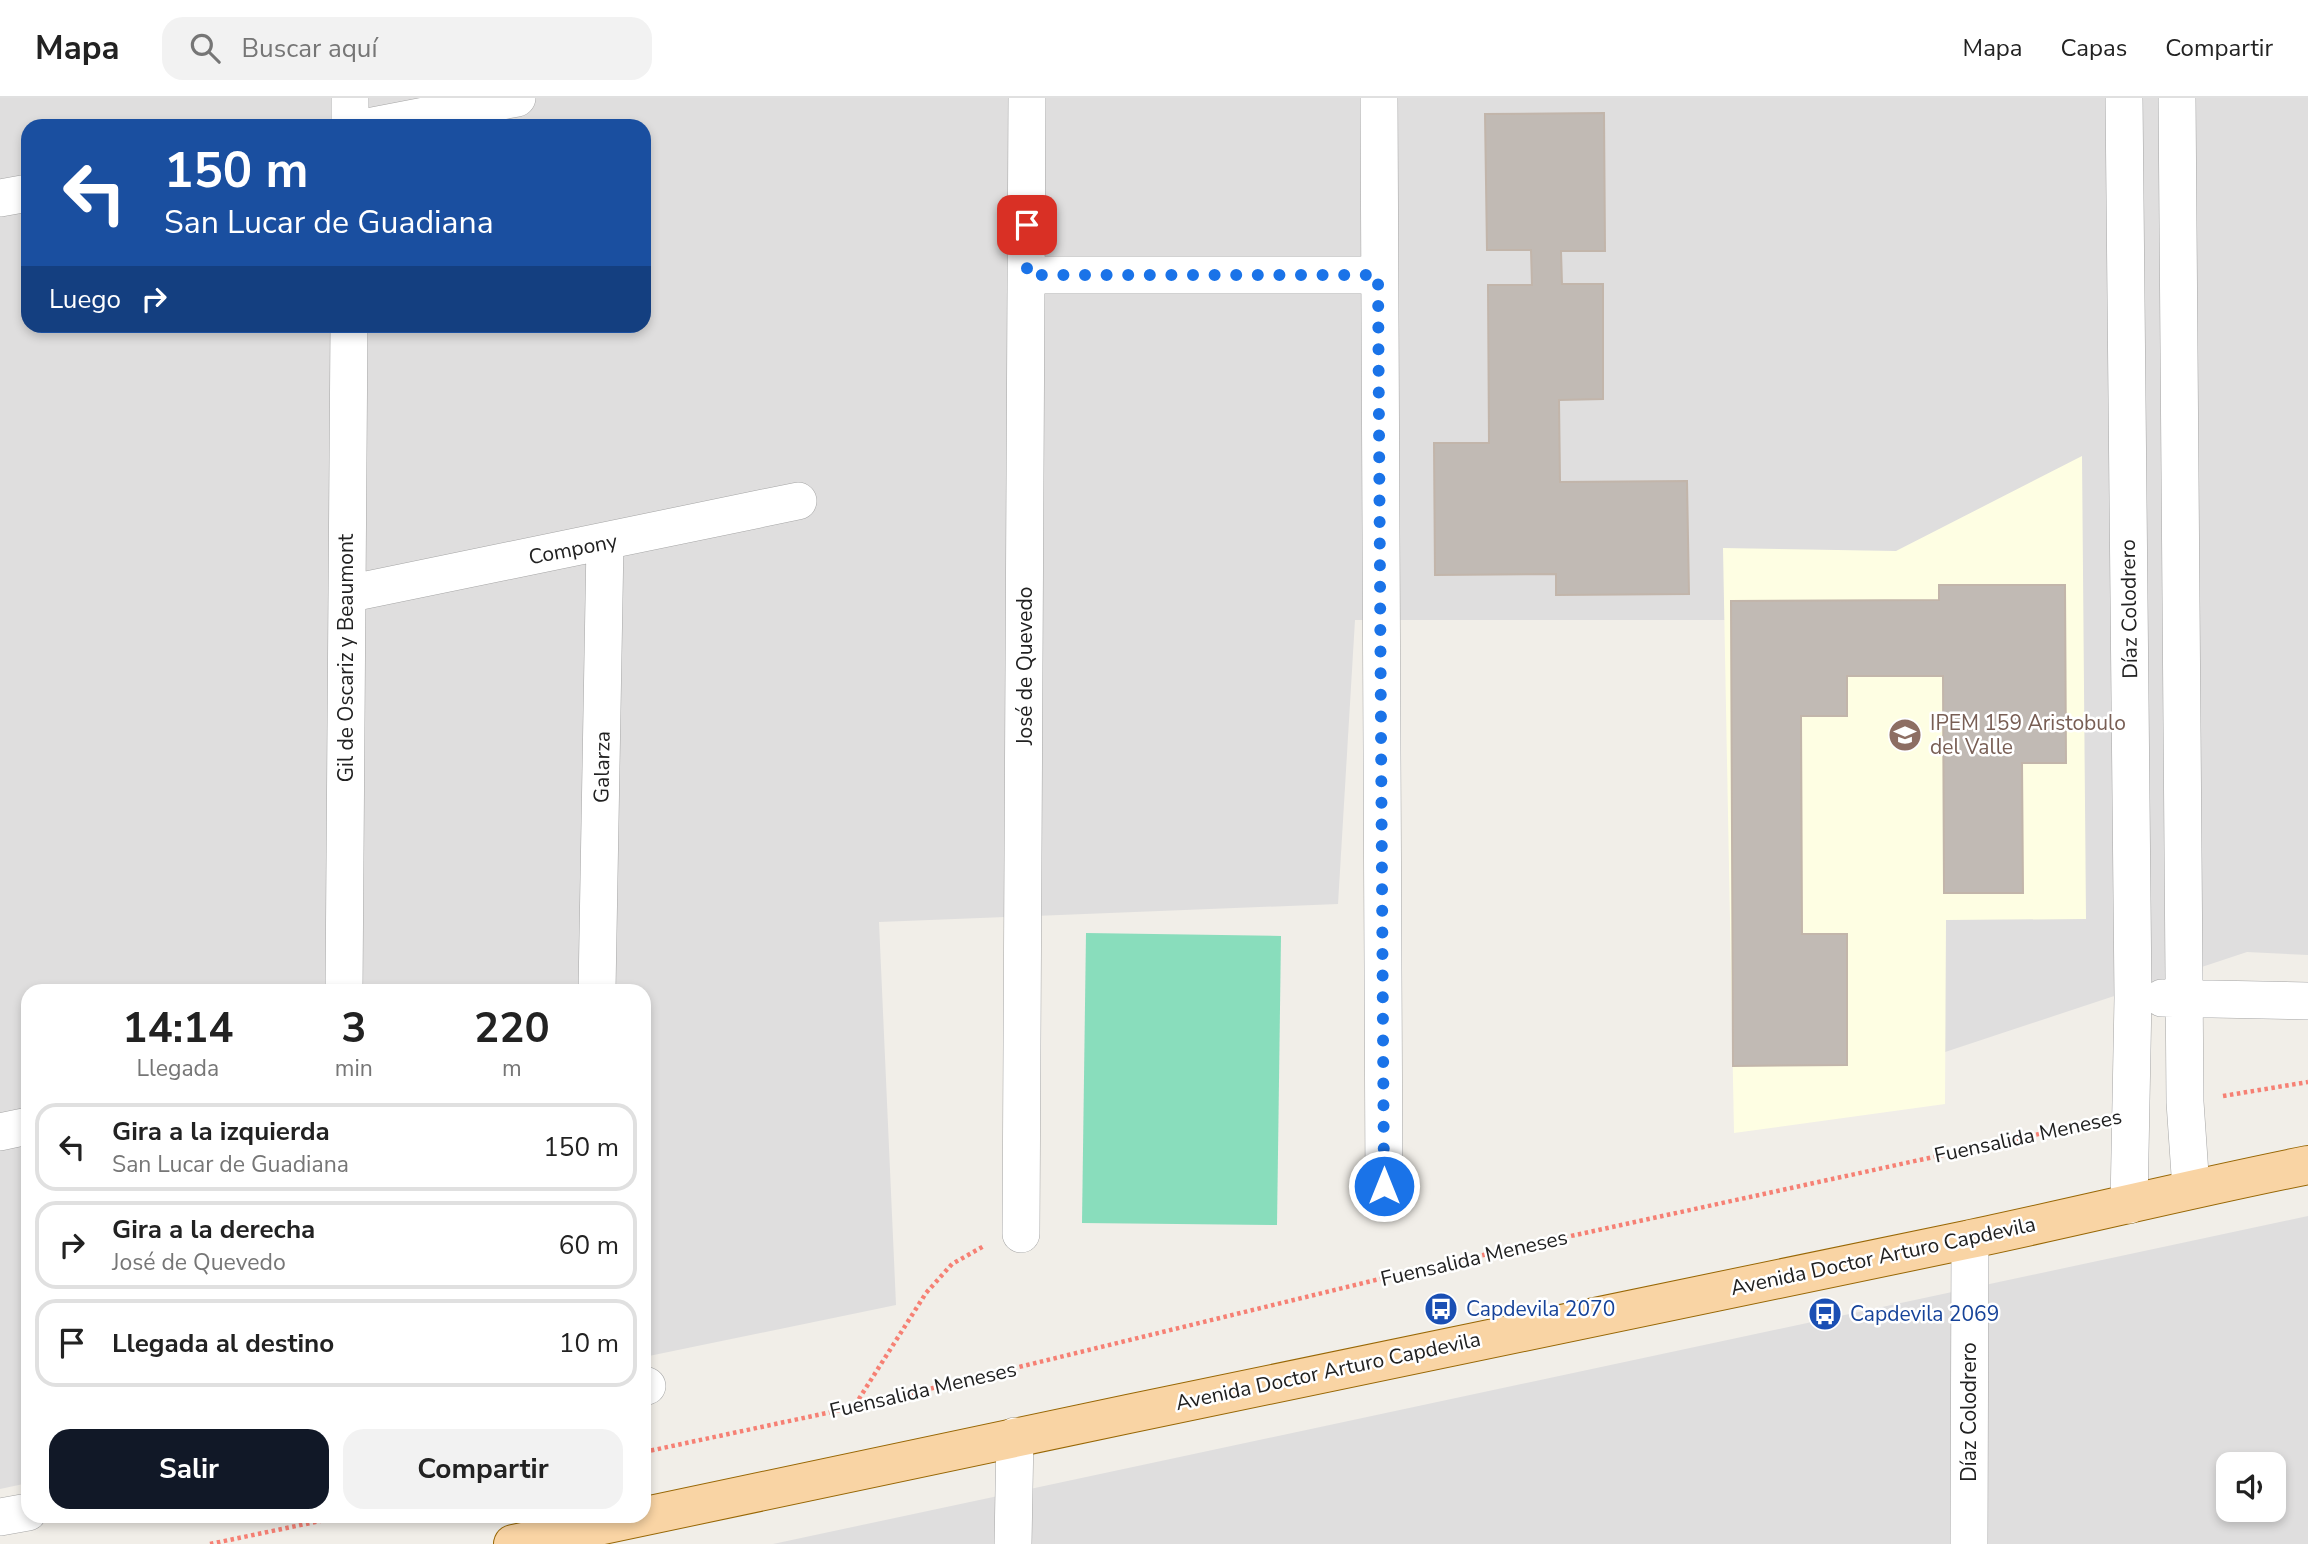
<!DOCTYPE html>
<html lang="es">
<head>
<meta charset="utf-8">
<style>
  :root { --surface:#fff; --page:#f2f2f2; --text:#222; --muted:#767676; --line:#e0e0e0; --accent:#111827 }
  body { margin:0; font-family:"Nunito Sans",sans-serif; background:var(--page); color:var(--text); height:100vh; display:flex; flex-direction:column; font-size:26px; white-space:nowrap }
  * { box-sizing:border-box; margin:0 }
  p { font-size:23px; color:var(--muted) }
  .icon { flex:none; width:38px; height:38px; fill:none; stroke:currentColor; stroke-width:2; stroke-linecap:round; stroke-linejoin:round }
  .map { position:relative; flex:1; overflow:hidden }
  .details { position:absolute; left:21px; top:886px; width:630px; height:539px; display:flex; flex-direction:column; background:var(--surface); border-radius:21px; box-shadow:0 4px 10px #0003 }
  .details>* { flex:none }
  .top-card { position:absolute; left:21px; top:21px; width:630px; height:214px; border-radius:21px; box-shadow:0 4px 10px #0003; background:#1a4fa0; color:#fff; overflow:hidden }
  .fabs { position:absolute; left:2216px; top:1354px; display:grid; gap:14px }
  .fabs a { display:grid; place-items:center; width:70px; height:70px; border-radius:14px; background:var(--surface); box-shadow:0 4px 10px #0003; font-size:35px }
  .pin { position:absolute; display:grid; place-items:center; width:60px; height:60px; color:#fff; margin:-30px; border-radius:14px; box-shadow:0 4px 10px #0006 }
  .me { position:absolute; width:77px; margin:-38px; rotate:0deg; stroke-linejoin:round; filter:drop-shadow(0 0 5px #0008) }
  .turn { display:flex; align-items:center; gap:24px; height:147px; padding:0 28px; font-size:32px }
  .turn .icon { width:91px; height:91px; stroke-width:2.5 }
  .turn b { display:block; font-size:49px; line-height:60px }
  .then { display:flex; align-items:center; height:66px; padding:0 28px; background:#0003; gap:14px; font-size:26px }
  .eta { display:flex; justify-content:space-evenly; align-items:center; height:119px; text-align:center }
  .eta b { font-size:42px; font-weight:700; line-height:49px }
  .button { display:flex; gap:14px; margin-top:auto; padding:14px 28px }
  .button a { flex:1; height:80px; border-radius:21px; background:var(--accent); color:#fff; font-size:28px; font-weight:700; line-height:80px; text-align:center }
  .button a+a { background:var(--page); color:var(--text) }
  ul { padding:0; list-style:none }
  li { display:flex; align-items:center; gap:21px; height:88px; margin:0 14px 10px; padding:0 14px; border:4px solid var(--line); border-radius:21px }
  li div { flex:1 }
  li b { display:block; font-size:26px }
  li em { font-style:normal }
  header { display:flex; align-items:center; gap:42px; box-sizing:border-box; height:98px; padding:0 35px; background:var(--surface); border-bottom:2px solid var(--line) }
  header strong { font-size:33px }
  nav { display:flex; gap:38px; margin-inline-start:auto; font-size:24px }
  .search { width:490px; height:63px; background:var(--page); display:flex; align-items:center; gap:18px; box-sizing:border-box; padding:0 24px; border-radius:21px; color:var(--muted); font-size:26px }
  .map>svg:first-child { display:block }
</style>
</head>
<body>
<header>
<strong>Mapa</strong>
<div class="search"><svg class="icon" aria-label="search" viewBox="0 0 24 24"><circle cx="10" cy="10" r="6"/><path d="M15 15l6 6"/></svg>Buscar aquí</div>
<nav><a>Mapa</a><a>Capas</a><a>Compartir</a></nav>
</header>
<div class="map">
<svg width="2308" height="1446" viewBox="0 0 2308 1446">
  <rect width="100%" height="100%" fill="#f1eee8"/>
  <path fill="#dfdede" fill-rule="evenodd" d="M 0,0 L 2308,0 L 2308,857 L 2247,854 L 1740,1022 L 1740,522 L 1355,522 L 1338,806 L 879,824 L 896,1207 L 644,1259 L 644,892 L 28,892 L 28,1385 L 0,1391 ZM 28,28 L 644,28 L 644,228 L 28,228 Z
    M 2308,1118 L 2308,1446 L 773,1446 ZM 2228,1367 L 2273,1367 L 2273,1412 L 2228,1412 Z"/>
  <path fill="#fefee3" d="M 2082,358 L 2086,821 L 1946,822 L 1945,1006 L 1734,1035 L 1723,450 L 1896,453 Z"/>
  <path fill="#89ddbc" d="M 1086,835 L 1281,838 L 1277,1127 L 1082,1125 Z"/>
  <path fill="#c1bab4" stroke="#c2b5aa" stroke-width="2" d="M 1604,15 L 1605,153 L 1561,153 L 1562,186 L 1603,186 L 1603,301 L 1559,302 L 1560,384 L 1687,383 L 1689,496 L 1556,497 L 1556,476 L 1435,477 L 1434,345 L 1489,345 L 1488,187 L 1532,187 L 1531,152 L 1487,152 L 1485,16 Z
    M 1939,487 L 2065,487 L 2066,665 L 2022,665 L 2023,795 L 1944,795 L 1943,578 L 1847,578 L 1847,618 L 1801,618 L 1802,836 L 1847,836 L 1847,967 L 1733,968 L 1731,503 L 1939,502 Z"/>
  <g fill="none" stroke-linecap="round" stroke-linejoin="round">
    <defs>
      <path id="street" d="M 350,0 L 350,28
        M 1379,0 L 1384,1088
        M 2124,0 L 2133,900 L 2129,1107
        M 2177,0 L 2185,1004 L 2191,1091
        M 373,28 L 517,0
        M 0,100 L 28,95
        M 1027,177 L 1378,177
        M 347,496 L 798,403
        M 344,892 L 349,228
        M 597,892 L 605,445
        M 2162,900 L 2308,903
        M 0,1034 L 28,1028
        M 1021,1136 L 1027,0
        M 644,1289 L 647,1288
        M 0,1419 L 28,1414
        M 1013,1446 L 1015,1338
        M 1969,1446 L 1970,1141"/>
      <path id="primary" d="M 513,1446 C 997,1342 1481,1243 1966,1142 C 2080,1118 2193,1090 2308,1067"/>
    </defs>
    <use href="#street" stroke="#a5a5a5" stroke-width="38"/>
    <use href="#primary" stroke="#986705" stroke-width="40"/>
    <path stroke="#f68074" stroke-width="4.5" stroke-dasharray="3.5 3.5" stroke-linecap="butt" d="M 2223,998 L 2308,984
      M 855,1307 L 926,1195 L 952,1166 L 984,1148
      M 644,1354 L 855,1309 L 1433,1168 L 2094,1024
      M 210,1446 L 344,1418"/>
    <use href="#street" stroke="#fff" stroke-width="37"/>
    <use href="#primary" stroke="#f9d4a4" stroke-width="38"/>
  </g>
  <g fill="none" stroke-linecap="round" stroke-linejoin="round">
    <path stroke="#1a73e8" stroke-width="12" stroke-dasharray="0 21.6" d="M 1027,127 L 1027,177 L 1378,177 L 1384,1088"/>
  </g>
  <defs>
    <symbol id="school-disc" viewBox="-11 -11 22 22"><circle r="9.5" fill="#8d6e63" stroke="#fff"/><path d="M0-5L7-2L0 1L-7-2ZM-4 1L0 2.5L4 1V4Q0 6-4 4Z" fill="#fff"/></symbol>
    <symbol id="bus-disc" viewBox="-11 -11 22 22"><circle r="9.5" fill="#1a4fb4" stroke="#fff"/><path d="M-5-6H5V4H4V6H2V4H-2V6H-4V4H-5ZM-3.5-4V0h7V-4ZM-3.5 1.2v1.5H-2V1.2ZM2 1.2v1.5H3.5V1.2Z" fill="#fff"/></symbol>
  </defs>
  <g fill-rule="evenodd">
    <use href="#school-disc" x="1886" y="618" width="38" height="38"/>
    <use href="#bus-disc" x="1422" y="1192" width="38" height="38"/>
    <use href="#bus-disc" x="1806" y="1197" width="38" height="38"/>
  </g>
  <g text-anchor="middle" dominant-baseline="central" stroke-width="5" stroke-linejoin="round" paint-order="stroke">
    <g font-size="21" fill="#212121" stroke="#fff">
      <text transform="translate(573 451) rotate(-11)">Compony</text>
      <text transform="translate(2129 511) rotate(-91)">Díaz Colodrero</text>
      <text transform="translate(346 560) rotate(-90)">Gil de Oscariz y Beaumont</text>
      <text transform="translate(1025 568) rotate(-90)">José de Quevedo</text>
      <text transform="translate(602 669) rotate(-89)">Galarza</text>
      <text transform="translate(2028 1038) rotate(-12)">Fuensalida Meneses</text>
      <text transform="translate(1883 1158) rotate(-12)">Avenida Doctor Arturo Capdevila</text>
      <text transform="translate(1474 1160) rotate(-13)">Fuensalida Meneses</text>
      <text transform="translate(1328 1273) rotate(-12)">Avenida Doctor Arturo Capdevila</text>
      <text transform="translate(923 1292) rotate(-13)">Fuensalida Meneses</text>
      <text transform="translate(1969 1314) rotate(-90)">Díaz Colodrero</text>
    </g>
    <g font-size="21" fill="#785e54" stroke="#fff" text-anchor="start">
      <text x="1930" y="625">IPEM 159 Aristobulo<tspan x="1930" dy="24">del Valle</tspan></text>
    </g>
    <g font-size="21" fill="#164399" stroke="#fff" text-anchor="start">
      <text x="1466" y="1211">Capdevila 2070</text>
      <text x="1850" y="1216">Capdevila 2069</text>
    </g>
  </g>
</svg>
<div class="fabs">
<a><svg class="icon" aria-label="sound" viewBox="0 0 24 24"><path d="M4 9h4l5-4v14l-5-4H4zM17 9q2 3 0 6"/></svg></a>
</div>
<div class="pin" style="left:1027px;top:127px;background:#d93025"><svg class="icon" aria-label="arrive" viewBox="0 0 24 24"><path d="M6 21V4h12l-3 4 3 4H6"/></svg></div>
<svg class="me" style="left:1384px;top:1088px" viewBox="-20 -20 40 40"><circle r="17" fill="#1a73e8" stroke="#fff" stroke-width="3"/><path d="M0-11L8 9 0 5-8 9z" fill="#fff"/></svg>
<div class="top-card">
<div class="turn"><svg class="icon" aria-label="left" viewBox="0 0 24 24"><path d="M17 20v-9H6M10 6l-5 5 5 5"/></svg><div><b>150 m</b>San Lucar de Guadiana</div></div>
<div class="then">Luego<svg class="icon" aria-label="right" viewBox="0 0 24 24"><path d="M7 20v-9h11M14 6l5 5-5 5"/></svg></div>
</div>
<section class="details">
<div class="eta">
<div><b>14:14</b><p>Llegada</p></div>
<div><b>3</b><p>min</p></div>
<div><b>220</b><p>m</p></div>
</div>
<ul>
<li><svg class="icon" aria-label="left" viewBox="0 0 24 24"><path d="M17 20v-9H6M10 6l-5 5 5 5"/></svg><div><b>Gira a la izquierda</b><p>San Lucar de Guadiana</p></div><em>150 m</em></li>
<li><svg class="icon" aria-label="right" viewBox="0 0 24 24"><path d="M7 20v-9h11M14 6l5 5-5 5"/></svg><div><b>Gira a la derecha</b><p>José de Quevedo</p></div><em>60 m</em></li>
<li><svg class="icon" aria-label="arrive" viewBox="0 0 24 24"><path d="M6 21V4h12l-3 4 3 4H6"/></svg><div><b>Llegada al destino</b></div><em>10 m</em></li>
</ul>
<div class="button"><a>Salir</a><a>Compartir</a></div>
</section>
</div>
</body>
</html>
